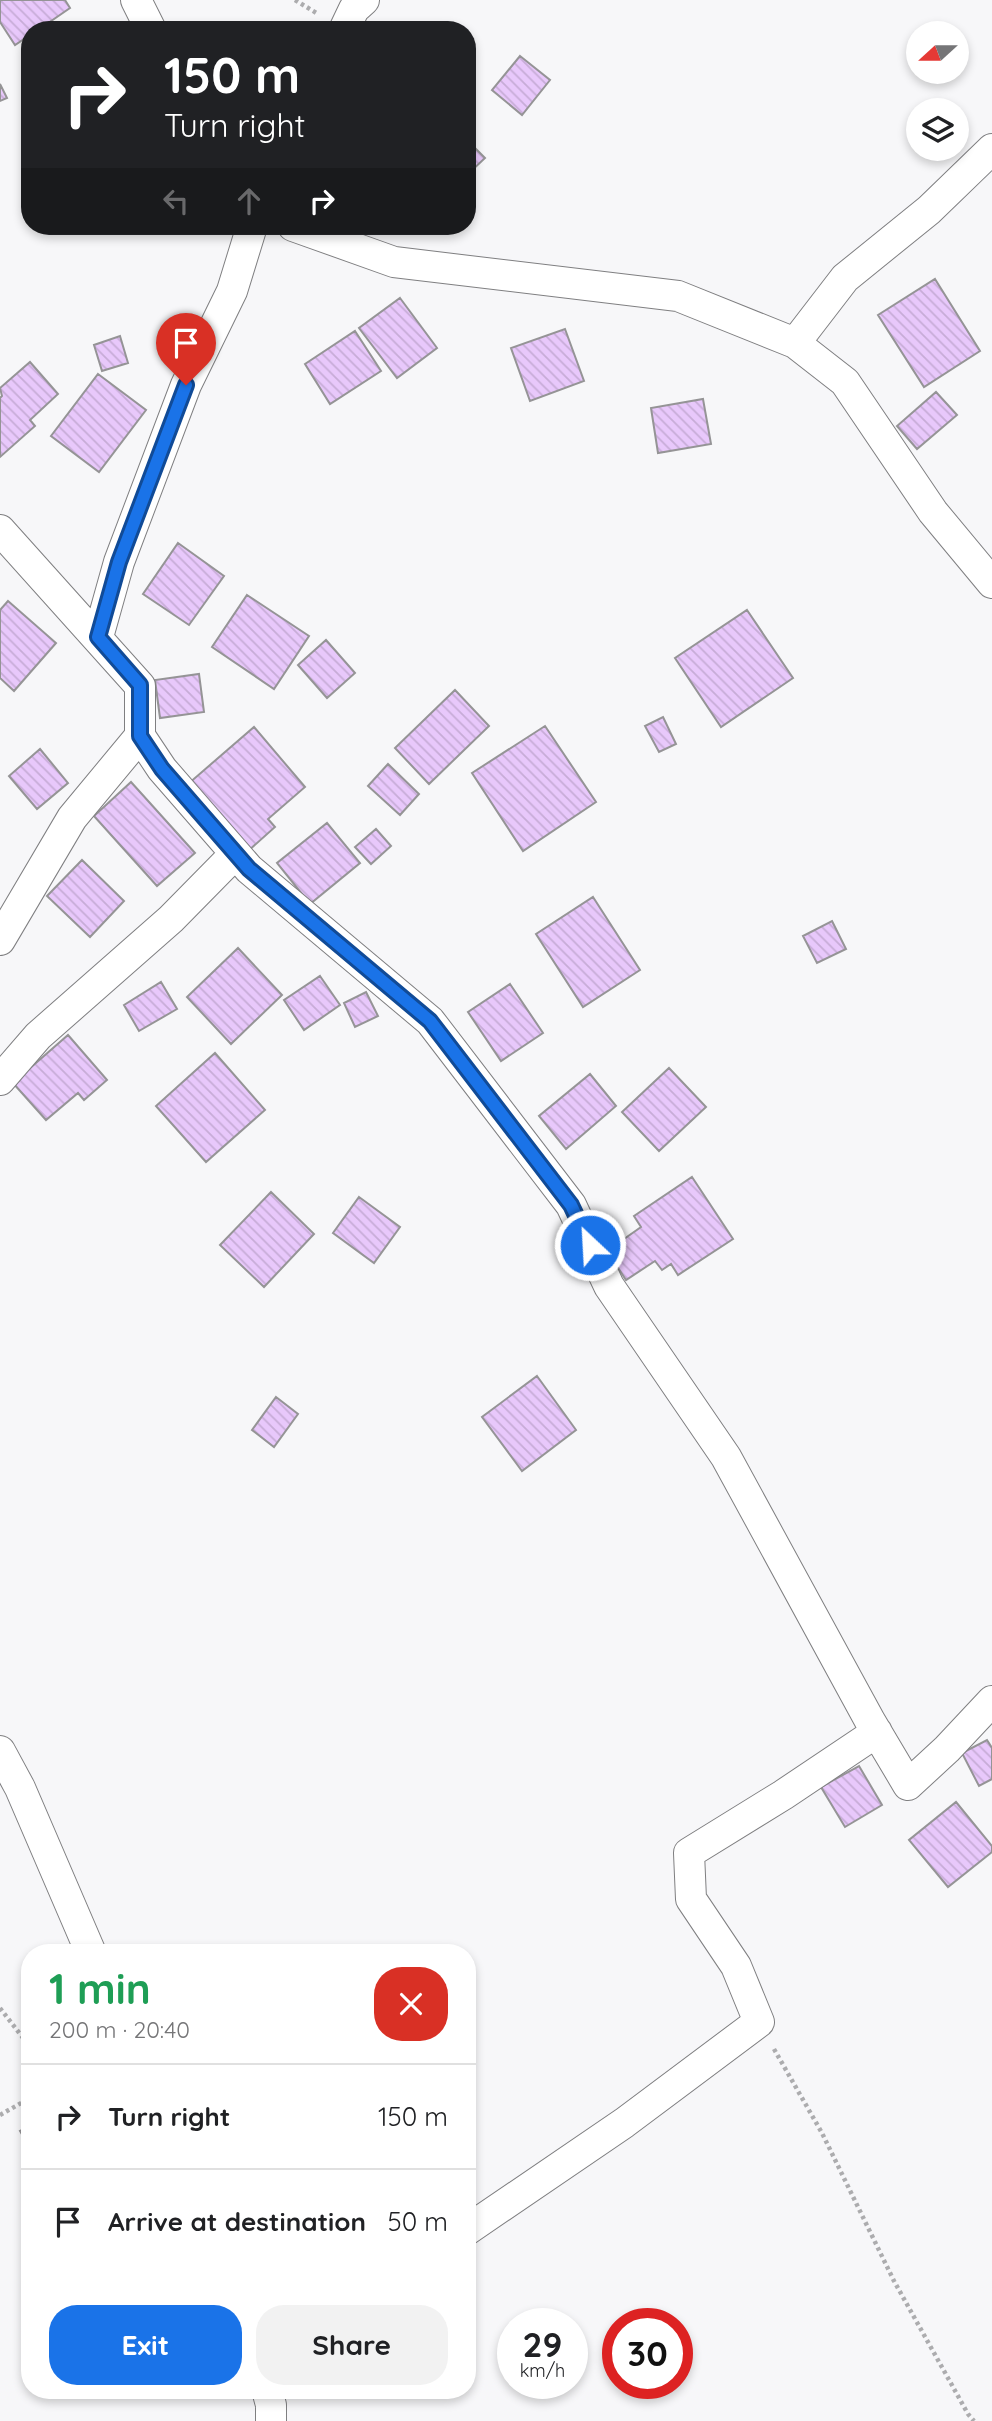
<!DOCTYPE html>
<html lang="en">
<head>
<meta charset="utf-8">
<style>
  :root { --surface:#fff; --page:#f2f2f2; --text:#202124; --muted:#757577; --line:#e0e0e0; --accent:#1a73e8 }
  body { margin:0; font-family:Quicksand,sans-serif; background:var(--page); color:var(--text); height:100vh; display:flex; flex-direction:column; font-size:26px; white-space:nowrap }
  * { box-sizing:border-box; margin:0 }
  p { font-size:23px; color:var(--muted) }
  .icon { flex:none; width:38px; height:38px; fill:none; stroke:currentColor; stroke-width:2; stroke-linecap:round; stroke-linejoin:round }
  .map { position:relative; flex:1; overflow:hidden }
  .drawer { position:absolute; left:21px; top:1944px; width:455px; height:455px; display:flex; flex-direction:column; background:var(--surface); border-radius:28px; box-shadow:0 4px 10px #0003 }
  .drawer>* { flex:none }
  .guide { position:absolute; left:21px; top:21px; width:455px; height:214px; border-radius:28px; box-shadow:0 4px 10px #0003; background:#202124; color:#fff; overflow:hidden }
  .needle { width:46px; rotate:249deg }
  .buttons { position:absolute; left:906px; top:21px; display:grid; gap:14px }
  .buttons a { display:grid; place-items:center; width:63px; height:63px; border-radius:50%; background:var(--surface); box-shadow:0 4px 10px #0003; font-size:35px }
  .speed { position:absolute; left:497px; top:2308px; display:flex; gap:14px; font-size:35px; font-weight:700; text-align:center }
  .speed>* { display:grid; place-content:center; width:91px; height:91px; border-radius:50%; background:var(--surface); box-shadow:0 4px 10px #0003; line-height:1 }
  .speed small { font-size:18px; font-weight:400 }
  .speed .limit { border:10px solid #d22; background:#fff; color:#111 }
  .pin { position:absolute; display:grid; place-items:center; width:60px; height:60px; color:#fff; margin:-72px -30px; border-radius:50% 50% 50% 0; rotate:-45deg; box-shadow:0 0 7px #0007 }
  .pin .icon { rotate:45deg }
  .me { position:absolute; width:77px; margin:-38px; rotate:335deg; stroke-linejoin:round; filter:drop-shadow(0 0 5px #0008) }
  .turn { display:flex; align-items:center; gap:24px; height:147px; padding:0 28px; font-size:32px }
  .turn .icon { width:91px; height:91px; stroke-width:2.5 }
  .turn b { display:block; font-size:49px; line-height:60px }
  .lanes { display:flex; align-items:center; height:66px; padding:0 28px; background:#0003; justify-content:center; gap:35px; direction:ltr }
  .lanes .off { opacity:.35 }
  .round { display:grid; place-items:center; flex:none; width:74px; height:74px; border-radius:28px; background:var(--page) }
  .headline { display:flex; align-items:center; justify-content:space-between; height:119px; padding:0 28px }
  h1 { font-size:42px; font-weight:700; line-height:52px; color:#1e9e55 }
  .cta { display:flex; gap:14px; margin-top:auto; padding:14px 28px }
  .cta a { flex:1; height:80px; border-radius:28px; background:var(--accent); color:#fff; font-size:28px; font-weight:700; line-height:80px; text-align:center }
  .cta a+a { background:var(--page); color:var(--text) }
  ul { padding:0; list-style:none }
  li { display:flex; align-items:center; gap:21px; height:105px; padding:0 28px; border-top:2px solid var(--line) }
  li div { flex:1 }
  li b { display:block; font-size:26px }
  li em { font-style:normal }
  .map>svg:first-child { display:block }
</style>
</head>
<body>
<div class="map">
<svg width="992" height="2421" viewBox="0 0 992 2421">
  <defs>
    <pattern id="building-back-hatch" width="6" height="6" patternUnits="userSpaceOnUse" patternTransform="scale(1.75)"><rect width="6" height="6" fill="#e8c8fb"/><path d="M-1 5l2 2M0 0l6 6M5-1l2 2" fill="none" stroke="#c7acd7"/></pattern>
  </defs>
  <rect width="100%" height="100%" fill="#f7f7f9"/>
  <path fill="url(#building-back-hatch)" stroke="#959496" stroke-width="2" d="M 0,0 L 65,0 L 70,8 L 38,30 L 30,30 L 30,35 L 15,45 L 0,22 Z
    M 520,56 L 550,80 L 522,115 L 492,90 Z
    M 0,84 L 7,98 L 0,101 Z
    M 467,140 L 485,158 L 467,175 Z
    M 935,279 L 980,351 L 924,387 L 878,315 Z
    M 400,298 L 437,348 L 397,378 L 359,328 Z
    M 565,329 L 584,381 L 530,401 L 511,348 Z
    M 355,331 L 381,371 L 330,404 L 305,364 Z
    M 120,336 L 128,363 L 102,371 L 94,345 Z
    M 30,362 L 58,394 L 30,420 L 35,426 L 0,457 L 0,398 L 2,396 L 0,388 Z
    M 98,374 L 146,410 L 99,472 L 51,436 Z
    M 936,392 L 957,415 L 917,449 L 897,426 Z
    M 703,399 L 711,444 L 658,453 L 651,408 Z
    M 178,543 L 224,576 L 189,625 L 143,594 Z
    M 247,595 L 309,636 L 274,689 L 212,647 Z
    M 8,601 L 56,643 L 14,691 L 0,678 L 0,610 Z
    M 747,610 L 793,678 L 721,727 L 675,658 Z
    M 326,640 L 355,673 L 327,698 L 298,665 Z
    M 199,674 L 204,712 L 160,718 L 155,680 Z
    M 455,690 L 489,726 L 429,784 L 395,748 Z
    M 663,717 L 676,744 L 659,752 L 645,726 Z
    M 545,726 L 596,802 L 523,851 L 472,773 Z
    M 254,727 L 305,787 L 268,819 L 275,827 L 247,852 L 188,784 Z
    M 40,749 L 68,783 L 37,809 L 9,776 Z
    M 388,764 L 419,794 L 400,815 L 368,786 Z
    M 131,782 L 195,853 L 157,886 L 94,816 Z
    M 327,823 L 360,863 L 310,904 L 277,863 Z
    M 376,829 L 391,846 L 371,864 L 355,847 Z
    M 82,860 L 124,901 L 90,937 L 47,896 Z
    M 593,897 L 640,970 L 583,1007 L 536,934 Z
    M 832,921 L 846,949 L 817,963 L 803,936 Z
    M 238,948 L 282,995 L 231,1044 L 187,997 Z
    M 320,976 L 340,1005 L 304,1030 L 284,1000 Z
    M 161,982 L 177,1009 L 139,1031 L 124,1005 Z
    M 510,984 L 543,1033 L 501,1061 L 468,1012 Z
    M 366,992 L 378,1016 L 355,1027 L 344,1003 Z
    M 68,1035 L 107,1080 L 84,1100 L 78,1093 L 46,1120 L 13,1083 Z
    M 215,1053 L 265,1110 L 206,1162 L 156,1106 Z
    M 669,1068 L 706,1107 L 659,1151 L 622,1112 Z
    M 590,1074 L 616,1106 L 566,1149 L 539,1116 Z
    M 692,1177 L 733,1239 L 678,1275 L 671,1264 L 662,1270 L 655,1261 L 626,1280 L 607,1251 L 641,1227 L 634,1216 Z
    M 271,1192 L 314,1234 L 264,1287 L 220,1245 Z
    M 359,1197 L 400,1227 L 374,1263 L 333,1233 Z
    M 537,1376 L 576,1430 L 522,1471 L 482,1417 Z
    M 276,1397 L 298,1414 L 274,1447 L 252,1430 Z
    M 987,1740 L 992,1748 L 992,1779 L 979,1786 L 962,1753 Z
    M 859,1766 L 882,1805 L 845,1827 L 821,1787 Z
    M 956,1802 L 992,1846 L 992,1852 L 948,1887 L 909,1840 Z
    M 30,2126 L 30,2148 L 20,2131 Z"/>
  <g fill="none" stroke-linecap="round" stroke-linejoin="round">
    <defs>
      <path id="street" d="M 136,0 L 151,30
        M 344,30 L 354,9 L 364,0
        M 293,226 L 394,262 L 678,296 L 795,343 L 845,382 L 933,512 L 992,583
        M 795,343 L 845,278 L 929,210 L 992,149
        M 0,530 L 140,686 L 140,736 L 162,769 L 249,869 L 430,1021 L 571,1205 L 609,1286 L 726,1457 L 870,1721 L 908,1785 L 947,1749 L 992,1701
        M 98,637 L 119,562 L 186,385 L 232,291 L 252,226
        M 0,940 L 72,818 L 140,736
        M 0,1080 L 38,1036 L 171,919 L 235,854
        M 0,1751 L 20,1788 L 91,1953
        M 467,2230 L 624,2123 L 759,2022 L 736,1966 L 691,1899 L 689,1853 L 783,1795 L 877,1732
        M 267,2390 L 271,2405 L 271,2421"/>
    </defs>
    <use href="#street" stroke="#7f7f81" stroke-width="32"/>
    <path stroke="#acacae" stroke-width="4.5" stroke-dasharray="3.5 3.5" stroke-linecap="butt" d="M 295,0 L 318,14
      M 0,2008 L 30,2047
      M 774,2049 L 822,2133 L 894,2281 L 968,2414 L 974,2421
      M 0,2115 L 30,2098"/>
    <use href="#street" stroke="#fff" stroke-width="30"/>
  </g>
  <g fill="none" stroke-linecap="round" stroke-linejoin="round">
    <defs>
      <path id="route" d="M 186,385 L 119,562 L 98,637 L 140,685 L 140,736 L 162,769 L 249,869 L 430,1021 L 571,1205 L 590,1245"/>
    </defs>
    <use href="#route" stroke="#114b97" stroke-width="18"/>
    <use href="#route" stroke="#1a73e8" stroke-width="12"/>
  </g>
</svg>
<div class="buttons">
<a><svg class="needle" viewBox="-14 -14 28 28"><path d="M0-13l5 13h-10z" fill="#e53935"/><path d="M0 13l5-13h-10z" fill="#757577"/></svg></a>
<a><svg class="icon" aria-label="layers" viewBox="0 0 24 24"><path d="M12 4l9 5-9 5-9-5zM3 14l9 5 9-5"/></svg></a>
</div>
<div class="speed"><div>29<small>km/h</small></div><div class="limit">30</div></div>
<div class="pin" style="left:186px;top:385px;background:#d93025"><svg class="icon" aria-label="arrive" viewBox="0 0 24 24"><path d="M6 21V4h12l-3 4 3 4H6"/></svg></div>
<svg class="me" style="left:590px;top:1245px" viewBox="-20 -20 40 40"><circle r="17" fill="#1a73e8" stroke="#fff" stroke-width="3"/><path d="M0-11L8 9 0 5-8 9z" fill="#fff"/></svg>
<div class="guide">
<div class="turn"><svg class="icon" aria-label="right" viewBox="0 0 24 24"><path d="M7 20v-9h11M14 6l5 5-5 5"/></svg><div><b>150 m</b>Turn right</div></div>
<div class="lanes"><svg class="icon off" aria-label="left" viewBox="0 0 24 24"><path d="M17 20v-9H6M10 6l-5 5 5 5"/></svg><svg class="icon off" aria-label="ahead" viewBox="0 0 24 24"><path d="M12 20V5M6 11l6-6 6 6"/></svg><svg class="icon" aria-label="right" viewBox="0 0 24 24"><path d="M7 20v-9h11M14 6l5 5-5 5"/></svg></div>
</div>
<section class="drawer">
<div class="headline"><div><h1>1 min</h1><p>200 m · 20:40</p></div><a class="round" style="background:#d93025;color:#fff"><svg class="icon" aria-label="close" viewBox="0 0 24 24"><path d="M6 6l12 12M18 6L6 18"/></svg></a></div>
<ul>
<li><svg class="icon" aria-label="right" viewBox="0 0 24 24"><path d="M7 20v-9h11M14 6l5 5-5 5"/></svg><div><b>Turn right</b></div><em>150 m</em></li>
<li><svg class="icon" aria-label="arrive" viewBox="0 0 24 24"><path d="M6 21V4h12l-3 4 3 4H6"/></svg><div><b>Arrive at destination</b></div><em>50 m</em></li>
</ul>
<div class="cta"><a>Exit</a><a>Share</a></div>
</section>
</div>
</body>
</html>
